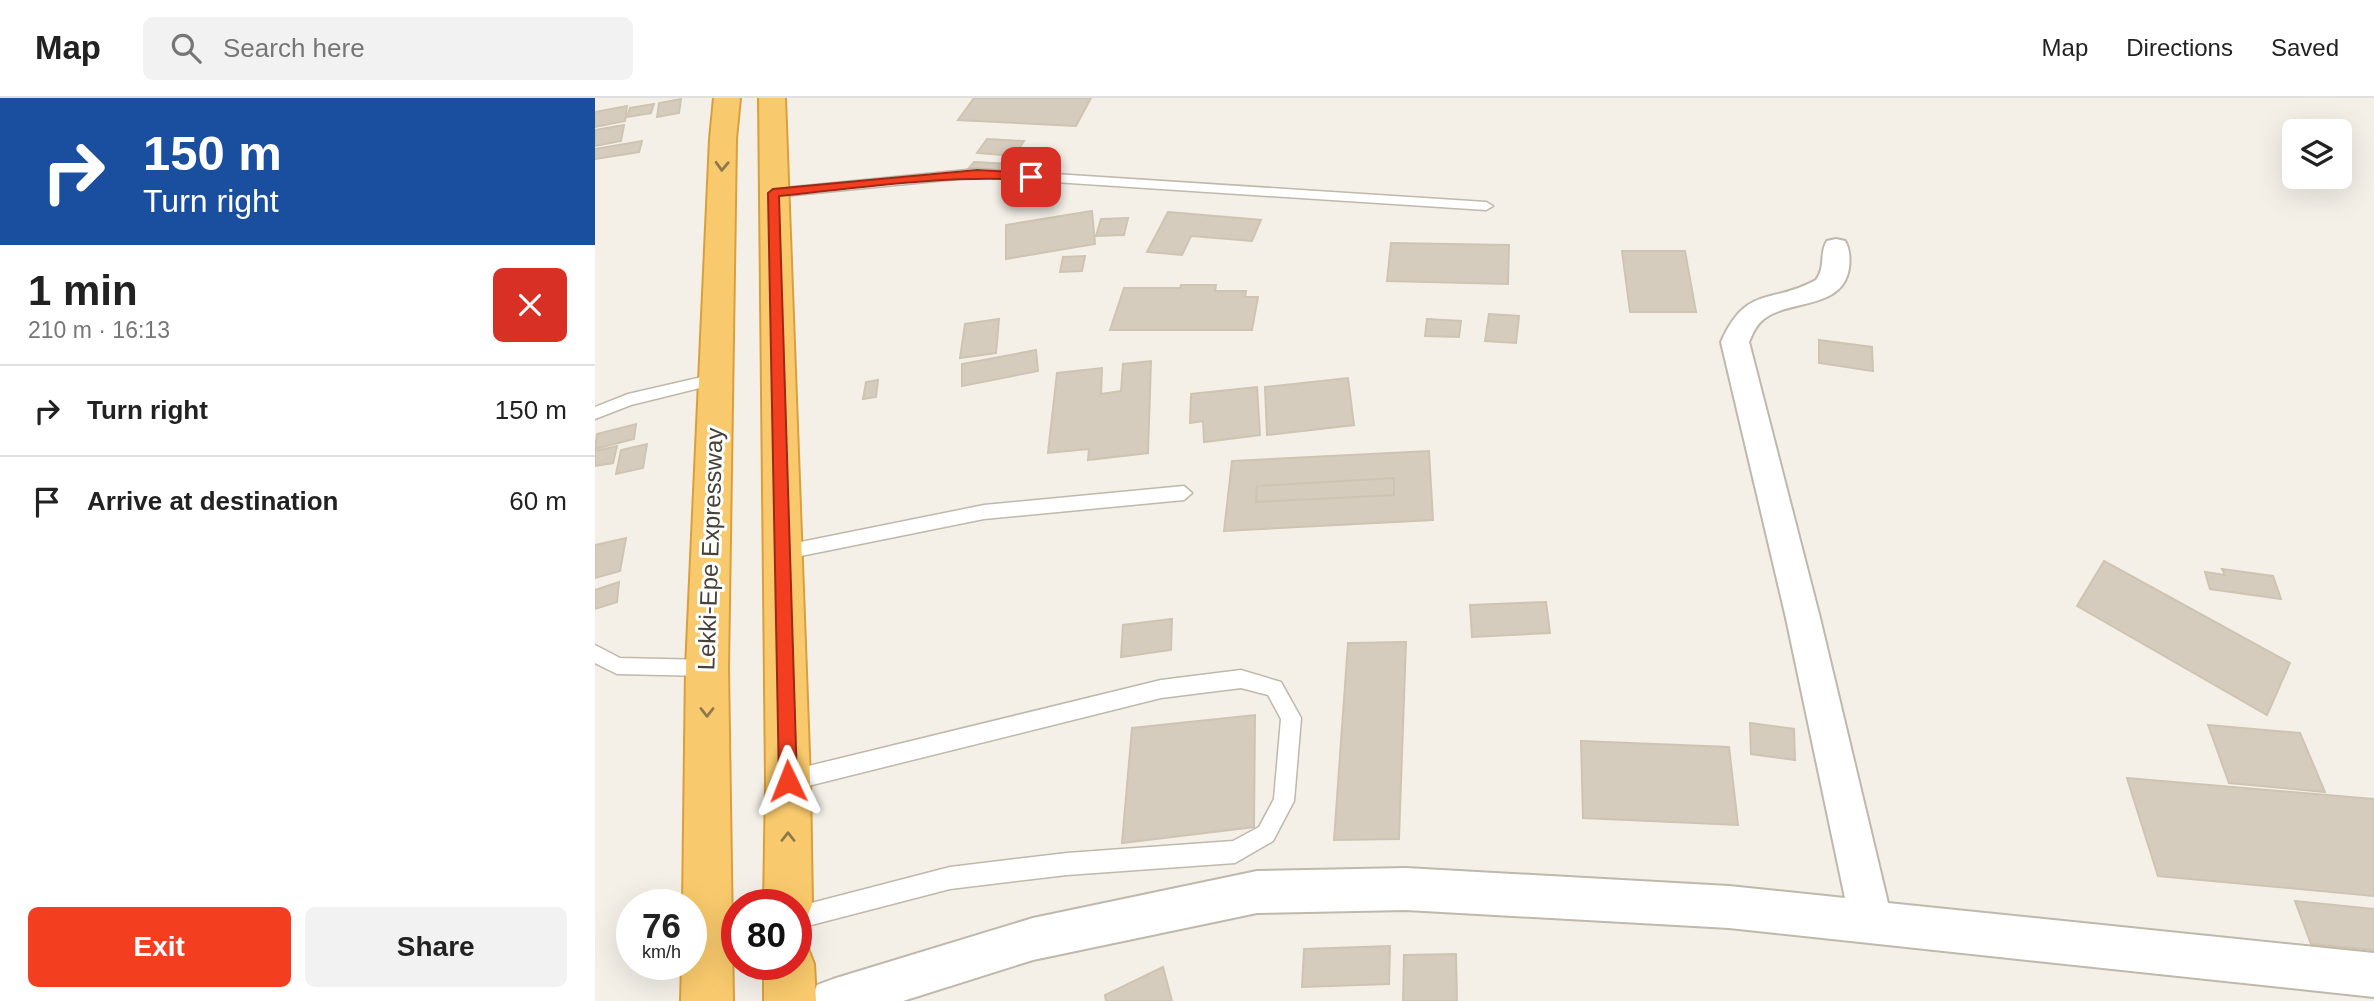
<!DOCTYPE html>
<html lang="en">
<head>
<meta charset="utf-8">
<style>
  :root { --surface:#fff; --page:#f2f2f2; --text:#222; --muted:#767676; --line:#e0e0e0; --accent:#f33f20 }
  body { margin:0; font-family:Helvetica,sans-serif; background:var(--page); color:var(--text); height:100vh; display:flex; flex-direction:column; font-size:26px; white-space:nowrap }
  * { box-sizing:border-box; margin:0 }
  p { font-size:23px; color:var(--muted) }
  .icon { flex:none; width:38px; height:38px; fill:none; stroke:currentColor; stroke-width:2; stroke-linecap:round; stroke-linejoin:round }
  .map { position:relative; flex:1; overflow:hidden }
  .details { display:flex; flex-direction:column; background:var(--surface); width:595px }
  .details>* { flex:none }
  .banner { background:#1a4fa0; color:#fff; overflow:hidden }
  .tools { position:absolute; left:1687px; top:21px; display:grid; gap:14px }
  .tools a { display:grid; place-items:center; width:70px; height:70px; border-radius:10px; background:var(--surface); box-shadow:0 7px 28px #0002; font-size:35px }
  .speed { position:absolute; left:21px; top:791px; display:flex; gap:14px; font-size:35px; font-weight:700; text-align:center }
  .speed>* { display:grid; place-content:center; width:91px; height:91px; border-radius:50%; background:var(--surface); box-shadow:0 7px 28px #0002; line-height:1 }
  .speed small { font-size:18px; font-weight:400 }
  .speed .limit { border:10px solid #d22; background:#fff; color:#111 }
  .pin { position:absolute; display:grid; place-items:center; width:60px; height:60px; color:#fff; margin:-30px; border-radius:14px; box-shadow:0 4px 10px #0006 }
  .me { position:absolute; width:77px; margin:-38px; rotate:358deg; stroke-linejoin:round; filter:drop-shadow(0 0 5px #0008) }
  .turn { display:flex; align-items:center; gap:24px; height:147px; padding:0 28px; font-size:32px }
  .turn .icon { width:91px; height:91px; stroke-width:2.5 }
  .turn b { display:block; font-size:49px; line-height:60px }
  .round { display:grid; place-items:center; flex:none; width:74px; height:74px; border-radius:10px; background:var(--page) }
  .headline { display:flex; align-items:center; justify-content:space-between; height:119px; padding:0 28px }
  h1 { font-size:42px; font-weight:700; line-height:52px }
  .cta { display:flex; gap:14px; margin-top:auto; padding:14px 28px }
  .cta a { flex:1; height:80px; border-radius:10px; background:var(--accent); color:#fff; font-size:28px; font-weight:700; line-height:80px; text-align:center }
  .cta a+a { background:var(--page); color:var(--text) }
  ul { padding:0; list-style:none }
  li { display:flex; align-items:center; gap:21px; height:91px; padding:0 28px; border-top:2px solid var(--line) }
  li div { flex:1 }
  li b { display:block; font-size:26px }
  li em { font-style:normal }
  header { display:flex; align-items:center; gap:42px; box-sizing:border-box; height:98px; padding:0 35px; background:var(--surface); border-bottom:2px solid var(--line) }
  header strong { font-size:33px }
  nav { display:flex; gap:38px; margin-inline-start:auto; font-size:24px }
  .search { width:490px; height:63px; background:var(--page); display:flex; align-items:center; gap:18px; box-sizing:border-box; padding:0 24px; border-radius:10px; color:var(--muted); font-size:26px }
  main { display:flex; flex:1; min-height:0 }
  .map>svg:first-child { display:block }
</style>
</head>
<body>
<header>
<strong>Map</strong>
<div class="search"><svg class="icon" aria-label="search" viewBox="0 0 24 24"><circle cx="10" cy="10" r="6"/><path d="M15 15l6 6"/></svg>Search here</div>
<nav><a>Map</a><a>Directions</a><a>Saved</a></nav>
</header>
<main>
<section class="details">
<div class="banner">
<div class="turn"><svg class="icon" aria-label="right" viewBox="0 0 24 24"><path d="M7 20v-9h11M14 6l5 5-5 5"/></svg><div><b>150 m</b>Turn right</div></div>
</div>
<div class="headline"><div><h1>1 min</h1><p>210 m · 16:13</p></div><a class="round" style="background:#d93025;color:#fff"><svg class="icon" aria-label="close" viewBox="0 0 24 24"><path d="M6 6l12 12M18 6L6 18"/></svg></a></div>
<ul>
<li><svg class="icon" aria-label="right" viewBox="0 0 24 24"><path d="M7 20v-9h11M14 6l5 5-5 5"/></svg><div><b>Turn right</b></div><em>150 m</em></li>
<li><svg class="icon" aria-label="arrive" viewBox="0 0 24 24"><path d="M6 21V4h12l-3 4 3 4H6"/></svg><div><b>Arrive at destination</b></div><em>60 m</em></li>
</ul>
<div class="cta"><a>Exit</a><a>Share</a></div>
</section>
<div class="map">
<svg width="1779" height="903" viewBox="0 0 1779 903">
  <rect width="100%" height="100%" fill="#f4f0e8"/>
  <path fill="#d5ccbe" stroke="#cfc4b1" stroke-width="2" fill-rule="evenodd" d="M 379,0 L 496,0 L 481,28 L 363,22 Z
    M 86,1 L 84,15 L 62,19 L 64,5 Z
    M 59,6 L 56,15 L 32,19 L 35,10 Z
    M 32,8 L 30,23 L 0,29 L 0,14 Z
    M 29,27 L 26,43 L 0,48 L 0,32 Z
    M 392,41 L 429,43 L 419,58 L 382,55 Z
    M 47,43 L 44,54 L 0,61 L 0,51 Z
    M 379,64 L 437,67 L 433,74 L 374,70 Z
    M 497,113 L 500,146 L 411,161 L 411,127 Z
    M 573,114 L 666,122 L 657,143 L 596,138 L 587,157 L 552,154 Z
    M 533,120 L 529,137 L 501,138 L 506,121 Z
    M 796,145 L 914,147 L 913,186 L 792,183 Z
    M 1027,153 L 1090,153 L 1101,214 L 1035,214 Z
    M 490,158 L 487,173 L 465,174 L 468,159 Z
    M 586,187 L 621,187 L 620,193 L 651,193 L 650,199 L 663,199 L 657,232 L 515,232 L 529,190 L 585,190 Z
    M 894,216 L 924,218 L 921,245 L 890,243 Z
    M 404,221 L 401,255 L 365,260 L 370,226 Z
    M 832,221 L 866,223 L 864,239 L 830,238 Z
    M 1224,242 L 1277,249 L 1278,273 L 1224,265 Z
    M 441,252 L 443,273 L 367,288 L 367,266 Z
    M 556,263 L 553,355 L 493,362 L 494,351 L 453,355 L 462,275 L 507,270 L 506,296 L 526,293 L 528,266 Z
    M 753,280 L 759,327 L 672,337 L 670,289 Z
    M 283,282 L 281,299 L 268,301 L 271,284 Z
    M 662,289 L 665,337 L 609,344 L 608,323 L 595,325 L 596,296 Z
    M 41,326 L 39,341 L 0,351 L 2,336 Z
    M 52,346 L 48,370 L 21,376 L 26,352 Z
    M 22,348 L 18,365 L 0,368 L 0,353 Z
    M 834,353 L 838,422 L 629,433 L 637,363 ZM 799,380 L 799,397 L 661,404 L 662,388 Z
    M 799,380 L 799,397 L 661,404 L 662,388 Z
    M 31,440 L 25,473 L 0,480 L 0,447 Z
    M 1509,463 L 1695,565 L 1672,617 L 1482,508 Z
    M 1627,471 L 1678,478 L 1686,501 L 1615,491 L 1610,474 L 1630,477 Z
    M 24,484 L 22,504 L 0,511 L 0,492 Z
    M 951,504 L 955,535 L 877,539 L 875,507 Z
    M 577,521 L 576,552 L 526,559 L 528,527 Z
    M 811,544 L 804,741 L 739,742 L 753,545 Z
    M 660,617 L 659,729 L 527,745 L 537,630 Z
    M 1155,625 L 1199,631 L 1200,662 L 1156,656 Z
    M 1613,627 L 1705,635 L 1730,694 L 1634,685 Z
    M 986,643 L 1134,649 L 1143,727 L 988,720 Z
    M 1532,680 L 1779,701 L 1779,798 L 1563,778 Z
    M 1700,803 L 1779,811 L 1779,852 L 1716,846 Z
    M 795,848 L 794,886 L 707,889 L 709,851 Z
    M 861,856 L 862,903 L 808,903 L 809,857 Z
    M 568,869 L 577,903 L 511,903 L 510,897 Z"/>
  <g fill="none" stroke-linecap="round" stroke-linejoin="round">
    <defs>
      <path id="lane" d="M 382,71 L 891,104 L 898,108 L 891,112 L 382,79 L 179,99 L 173,95 L 179,91 Z
        M 120,276 L 128,281 L 125,285 L 36,307 L 0,321 L 0,309 L 33,296 Z
        M 589,388 L 597,395 L 589,402 L 389,421 L 186,462 L 180,460 L 177,455 L 180,450 L 186,448 L 389,407 Z
        M 0,547 L 25,560 L 112,562 L 119,564 L 122,570 L 119,576 L 112,578 L 22,576 L 0,565 Z
        M 646,572 L 686,584 L 706,620 L 699,703 L 678,743 L 640,765 L 472,777 L 355,791 L 201,831 L 201,809 L 355,769 L 472,755 L 638,743 L 664,729 L 679,701 L 686,621 L 673,597 L 646,590 L 566,600 L 193,693 L 186,690 L 183,683 L 186,676 L 193,673 L 566,582 Z"/>
      <path id="street" d="M 1241,141 L 1250,143 C 1255,151 1255,161 1254,170 C 1248,212 1194,201 1169,221 C 1161,227 1158,235 1154,244 L 1225,520 L 1293,805 L 1779,855 L 1779,899 L 1134,830 L 811,812 L 662,815 L 438,862 L 308,903 L 216,903 L 222,887 L 238,881 L 438,820 L 662,773 L 811,770 L 1134,788 L 1250,800 L 1191,520 L 1126,244 C 1152,186 1176,207 1221,182 C 1231,169 1224,155 1232,143 Z"/>
      <path id="highway" d="M 119,0 L 145,0 L 141,41 L 133,570 L 138,903 L 86,903 L 87,866 L 96,866 L 96,807 L 88,807 L 91,570 L 115,41 Z
        M 164,0 L 190,0 L 215,683 L 217,807 L 210,824 L 201,828 L 201,807 L 169,807 L 171,683 Z
        M 201,844 L 212,848 L 219,866 L 221,903 L 169,903 L 169,866 L 201,866 Z"/>
    </defs>
    <use href="#lane" stroke="#bfb8ab" stroke-width="3"/>
    <use href="#street" stroke="#bfb8ab" stroke-width="4"/>
    <use href="#highway" stroke="#d99f3d" stroke-width="4"/>
    <use href="#lane" fill="#fff" fill-rule="evenodd"/>
    <use href="#street" fill="#fff" fill-rule="evenodd"/>
    <use href="#highway" fill="#f9ca6d" fill-rule="evenodd"/>
  </g>
  <defs><path id="oneway-chevron" d="M-2-3.5L2.5 0L-2 3.5" fill="none" stroke-width="1.6" stroke-linecap="round" stroke-linejoin="round" transform="scale(1.75)"/></defs>
  <g stroke="#8e784d">
    <use href="#oneway-chevron" transform="translate(127 68) rotate(92)"/>
    <use href="#oneway-chevron" transform="translate(112 614) rotate(90)"/>
    <use href="#oneway-chevron" transform="translate(193 739) rotate(-90)"/>
  </g>
  <path fill="#f33f20" stroke="#9e2915" stroke-width="2" d="M 382,72 L 436,75 L 442,79 L 436,82 C 351,77 269,89 184,98 L 202,683 L 200,689 L 193,692 L 186,689 L 184,683 L 173,95 L 178,91 Z"/>
  <g text-anchor="middle" dominant-baseline="central" stroke-width="6" stroke-linejoin="round" paint-order="stroke">
    <g font-size="24" fill="#474137" stroke="#fff">
      <text transform="translate(115 451) rotate(-88)">Lekki-Epe Expressway</text>
    </g>
  </g>
</svg>
<div class="tools">
<a><svg class="icon" aria-label="layers" viewBox="0 0 24 24"><path d="M12 4l9 5-9 5-9-5zM3 14l9 5 9-5"/></svg></a>
</div>
<div class="speed"><div>76<small>km/h</small></div><div class="limit">80</div></div>
<div class="pin" style="left:436px;top:79px;background:#d93025"><svg class="icon" aria-label="arrive" viewBox="0 0 24 24"><path d="M6 21V4h12l-3 4 3 4H6"/></svg></div>
<svg class="me" style="left:193px;top:683px" viewBox="-20 -20 40 40"><path d="M0-17L14 15 0 8-14 15z" fill="#f33f20" stroke="#fff" stroke-width="4"/></svg>
</div>
</main>
</body>
</html>
